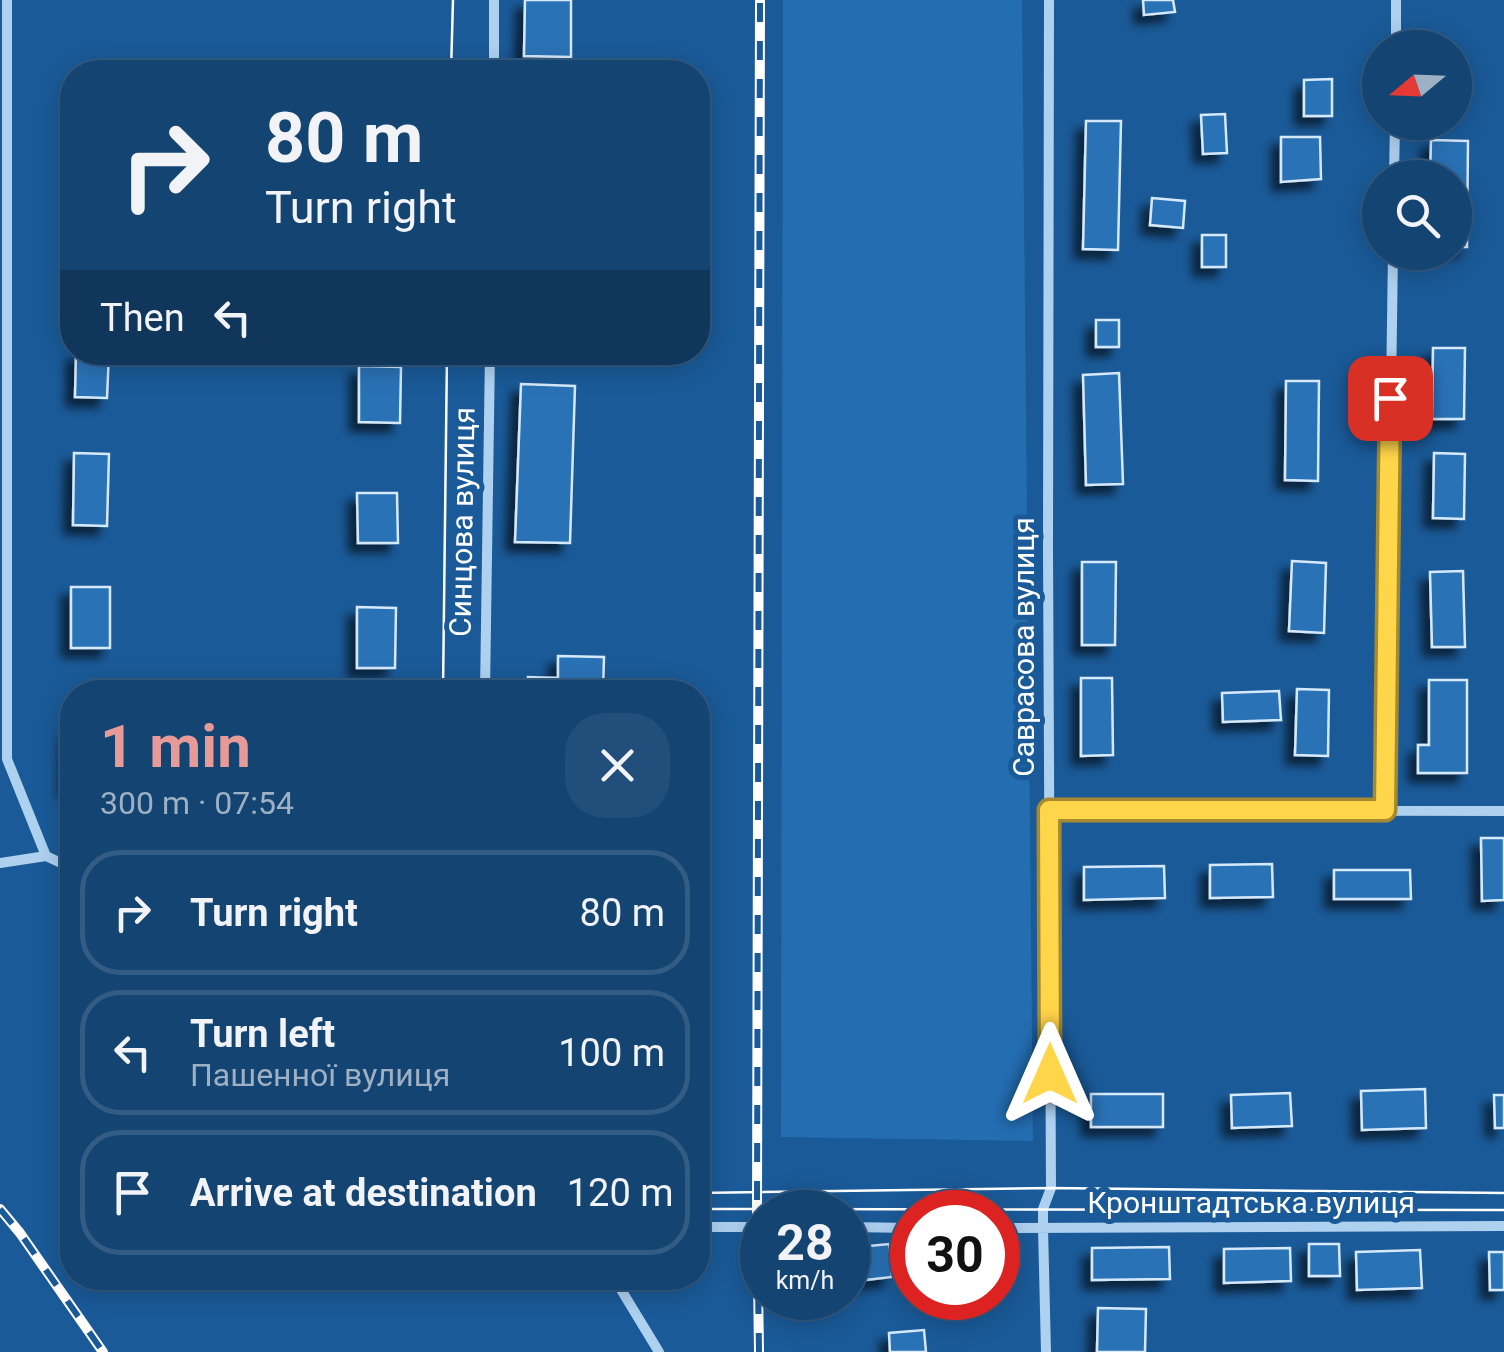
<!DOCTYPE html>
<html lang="en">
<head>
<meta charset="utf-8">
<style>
  :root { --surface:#144472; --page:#214e7a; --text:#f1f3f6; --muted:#9db0c4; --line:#335c84; --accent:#e69b98 }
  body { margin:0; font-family:Roboto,sans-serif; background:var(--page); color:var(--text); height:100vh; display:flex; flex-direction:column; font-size:38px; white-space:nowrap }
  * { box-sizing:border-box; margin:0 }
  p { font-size:32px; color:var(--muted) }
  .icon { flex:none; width:55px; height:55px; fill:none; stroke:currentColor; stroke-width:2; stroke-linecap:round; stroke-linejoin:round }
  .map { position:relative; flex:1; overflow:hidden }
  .panel { position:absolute; left:60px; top:680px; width:650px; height:610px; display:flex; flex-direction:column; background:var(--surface); border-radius:40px; box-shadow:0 5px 25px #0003,0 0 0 2px var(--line) }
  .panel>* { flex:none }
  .top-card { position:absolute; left:60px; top:60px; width:650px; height:305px; border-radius:40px; box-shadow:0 5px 25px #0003,0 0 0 2px var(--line); background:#144472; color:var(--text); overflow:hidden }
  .needle { width:65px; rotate:251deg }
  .fabs { position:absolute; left:1362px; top:30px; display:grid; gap:20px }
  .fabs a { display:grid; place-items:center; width:110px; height:110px; border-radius:50%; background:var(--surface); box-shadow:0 5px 25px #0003,0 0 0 2px var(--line); font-size:50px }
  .speed { position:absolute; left:740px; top:1190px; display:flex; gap:20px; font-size:50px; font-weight:700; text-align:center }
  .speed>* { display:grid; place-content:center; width:130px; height:130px; border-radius:50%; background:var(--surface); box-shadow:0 5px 25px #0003,0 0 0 2px var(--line); line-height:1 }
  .speed small { font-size:25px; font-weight:400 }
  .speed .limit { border:15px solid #d22; background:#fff; color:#111 }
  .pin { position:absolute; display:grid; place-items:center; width:85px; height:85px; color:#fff; margin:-42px; border-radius:20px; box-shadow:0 5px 15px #0006 }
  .me { position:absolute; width:110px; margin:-55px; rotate:0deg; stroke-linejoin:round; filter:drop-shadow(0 0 8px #0008) }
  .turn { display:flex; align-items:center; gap:35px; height:210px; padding:0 40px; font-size:45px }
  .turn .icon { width:130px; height:130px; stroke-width:2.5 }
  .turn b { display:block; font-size:70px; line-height:85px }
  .then { display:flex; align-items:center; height:95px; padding:0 40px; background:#0003; gap:20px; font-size:38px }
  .round { display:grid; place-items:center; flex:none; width:105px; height:105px; border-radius:40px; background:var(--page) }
  .overview { display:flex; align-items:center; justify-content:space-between; height:170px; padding:0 40px }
  h1 { font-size:60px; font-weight:700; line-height:75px; color:var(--accent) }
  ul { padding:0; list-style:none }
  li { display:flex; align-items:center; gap:30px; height:125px; margin:0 20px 15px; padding:0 20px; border:5px solid var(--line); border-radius:40px }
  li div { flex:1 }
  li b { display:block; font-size:38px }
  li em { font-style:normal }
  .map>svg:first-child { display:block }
</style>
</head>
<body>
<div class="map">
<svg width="1504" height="1352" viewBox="0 0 1504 1352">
  <defs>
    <filter id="shadow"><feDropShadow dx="-9" dy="9" stdDeviation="5" flood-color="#0009"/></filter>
  </defs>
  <rect width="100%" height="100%" fill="#1a5a98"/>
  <path fill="#236db1" d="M 783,0 L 1022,0 L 1033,1141 L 781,1137 Z"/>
  <path fill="#2972b6" stroke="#d5e9fb" stroke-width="2.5" filter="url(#shadow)" d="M 525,0 L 571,0 L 571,57 L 524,56 Z
    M 1143,0 L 1173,0 L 1175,12 L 1144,15 Z
    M 1332,79 L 1332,116 L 1304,116 L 1304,80 Z
    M 1225,114 L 1227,153 L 1203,154 L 1201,115 Z
    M 1086,121 L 1121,121 L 1118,250 L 1083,249 Z
    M 1281,137 L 1320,137 L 1321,179 L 1281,182 Z
    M 1431,140 L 1468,141 L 1467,247 L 1455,247 L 1455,178 L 1430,178 Z
    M 1152,198 L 1185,201 L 1183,228 L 1150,225 Z
    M 1202,235 L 1226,235 L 1226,267 L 1202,267 Z
    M 1096,320 L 1119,320 L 1119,347 L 1096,347 Z
    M 1433,348 L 1465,348 L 1464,419 L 1432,419 Z
    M 76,352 L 109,353 L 107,398 L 75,397 Z
    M 359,366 L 401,367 L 400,423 L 359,422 Z
    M 1119,373 L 1123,484 L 1086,485 L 1083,375 Z
    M 1286,381 L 1319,381 L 1318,481 L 1285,480 Z
    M 521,384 L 575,386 L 570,543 L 515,542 Z
    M 74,453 L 109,454 L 107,526 L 73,525 Z
    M 1434,453 L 1465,454 L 1464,519 L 1433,518 Z
    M 357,493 L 397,493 L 398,543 L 358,543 Z
    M 1292,561 L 1326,563 L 1324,633 L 1289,631 Z
    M 1082,562 L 1116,562 L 1115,645 L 1082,645 Z
    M 1463,571 L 1465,647 L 1432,647 L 1430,572 Z
    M 71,587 L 110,587 L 110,648 L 71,648 Z
    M 357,607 L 396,608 L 395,668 L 357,668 Z
    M 558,656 L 604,657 L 603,692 L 528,692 L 528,677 L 558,678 Z
    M 1081,678 L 1112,678 L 1113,755 L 1081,756 Z
    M 1429,680 L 1467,680 L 1467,773 L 1418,773 L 1418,745 L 1429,745 Z
    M 1297,689 L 1329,690 L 1328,756 L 1295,755 Z
    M 1279,691 L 1281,720 L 1223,722 L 1222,693 Z
    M 69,729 L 72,729 L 72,789 L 68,788 Z
    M 1481,838 L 1504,838 L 1504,900 L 1482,901 Z
    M 1272,864 L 1273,897 L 1210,898 L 1210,865 Z
    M 1164,866 L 1165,898 L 1084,900 L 1084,867 Z
    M 1334,870 L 1410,870 L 1411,899 L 1334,899 Z
    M 1425,1089 L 1426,1128 L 1362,1130 L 1361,1091 Z
    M 1290,1093 L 1292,1126 L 1232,1128 L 1231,1095 Z
    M 1091,1094 L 1163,1094 L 1163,1127 L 1091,1127 Z
    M 1494,1095 L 1504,1095 L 1504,1128 L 1495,1128 Z
    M 889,1244 L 892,1277 L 848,1282 L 848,1248 Z
    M 1309,1244 L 1339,1244 L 1340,1276 L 1309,1276 Z
    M 1169,1247 L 1170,1279 L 1092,1280 L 1092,1248 Z
    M 1290,1248 L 1291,1281 L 1224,1283 L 1224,1249 Z
    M 1420,1250 L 1422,1288 L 1357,1290 L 1356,1252 Z
    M 1489,1252 L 1504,1252 L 1504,1290 L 1490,1290 Z
    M 1098,1308 L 1146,1309 L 1145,1352 L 1097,1352 Z
    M 924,1330 L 926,1352 L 890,1352 L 889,1333 Z"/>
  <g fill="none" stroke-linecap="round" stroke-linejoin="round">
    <path stroke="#aed1f0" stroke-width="10" d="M 7,0 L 7,759 L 46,856
      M 1396,48 L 1396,0
      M 494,72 L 494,0
      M 1394,178 L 1395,122
      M 485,692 L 490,352
      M 1049,810 L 1504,811
      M 1385,810 L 1393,252
      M 0,863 L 46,856 L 72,868
      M 698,1227 L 762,1227
      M 848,1227 L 912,1228
      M 998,1228 L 1504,1226
      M 614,1278 L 659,1352
      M 1046,1352 L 1043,1228 L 1043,1209 L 1051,1188 L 1048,549 L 1049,0"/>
    <path stroke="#fff" stroke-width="2.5" d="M 451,72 L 453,0
      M 443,692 L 447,352
      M 698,1193 L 1051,1188 L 1504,1193
      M 698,1209 L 1504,1210"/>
    <defs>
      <path id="rail" d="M 0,1209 L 20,1233 L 103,1352
        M 759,1352 L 757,1210 L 760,0"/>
    </defs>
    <use href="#rail" stroke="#fff" stroke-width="10"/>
    <use href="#rail" stroke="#1a5a98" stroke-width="6" stroke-dasharray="19" stroke-linecap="butt"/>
  </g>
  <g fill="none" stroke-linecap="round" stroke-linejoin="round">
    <defs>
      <path id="route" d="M 1050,1074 L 1049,810 L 1385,810 L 1390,398"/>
    </defs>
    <use href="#route" stroke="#a68a30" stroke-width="25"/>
    <use href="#route" stroke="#ffd54a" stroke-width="18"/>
  </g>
  <g text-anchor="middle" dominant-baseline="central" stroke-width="10" stroke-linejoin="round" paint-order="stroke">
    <g font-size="30" fill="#fff" stroke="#1a5a98">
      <text transform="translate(462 522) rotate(-89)">Синцова вулиця</text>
      <text transform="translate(1023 647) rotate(-90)">Саврасова вулиця</text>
      <text x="1251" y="1202">Кронштадтська вулиця</text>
    </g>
  </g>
</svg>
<div class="fabs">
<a><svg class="needle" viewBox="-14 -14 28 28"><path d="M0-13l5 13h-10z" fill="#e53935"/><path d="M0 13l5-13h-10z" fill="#9db0c4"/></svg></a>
<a><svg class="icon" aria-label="search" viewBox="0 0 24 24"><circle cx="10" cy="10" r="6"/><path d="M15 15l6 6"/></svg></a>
</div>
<div class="speed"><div>28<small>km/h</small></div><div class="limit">30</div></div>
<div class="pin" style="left:1390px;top:398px;background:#d93025"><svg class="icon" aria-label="arrive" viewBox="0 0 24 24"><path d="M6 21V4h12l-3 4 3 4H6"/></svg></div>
<svg class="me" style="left:1050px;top:1074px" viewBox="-20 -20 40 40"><path d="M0-17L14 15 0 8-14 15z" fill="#ffd54a" stroke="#fff" stroke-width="4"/></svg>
<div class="top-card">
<div class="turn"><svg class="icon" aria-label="right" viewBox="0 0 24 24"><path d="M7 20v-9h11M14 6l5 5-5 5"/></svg><div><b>80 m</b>Turn right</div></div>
<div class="then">Then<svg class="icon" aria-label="left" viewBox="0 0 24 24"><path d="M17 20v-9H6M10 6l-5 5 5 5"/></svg></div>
</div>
<section class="panel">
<div class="overview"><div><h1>1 min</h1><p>300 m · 07:54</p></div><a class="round"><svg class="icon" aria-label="close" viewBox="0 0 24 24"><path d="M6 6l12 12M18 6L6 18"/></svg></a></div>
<ul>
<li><svg class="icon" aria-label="right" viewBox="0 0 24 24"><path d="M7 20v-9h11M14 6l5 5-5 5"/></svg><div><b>Turn right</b></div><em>80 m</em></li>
<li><svg class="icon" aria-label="left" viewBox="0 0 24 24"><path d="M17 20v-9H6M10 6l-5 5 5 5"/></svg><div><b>Turn left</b><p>Пашенної вулиця</p></div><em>100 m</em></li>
<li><svg class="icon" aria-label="arrive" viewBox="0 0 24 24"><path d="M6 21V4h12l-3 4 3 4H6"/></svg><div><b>Arrive at destination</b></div><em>120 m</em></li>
</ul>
</section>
</div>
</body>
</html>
